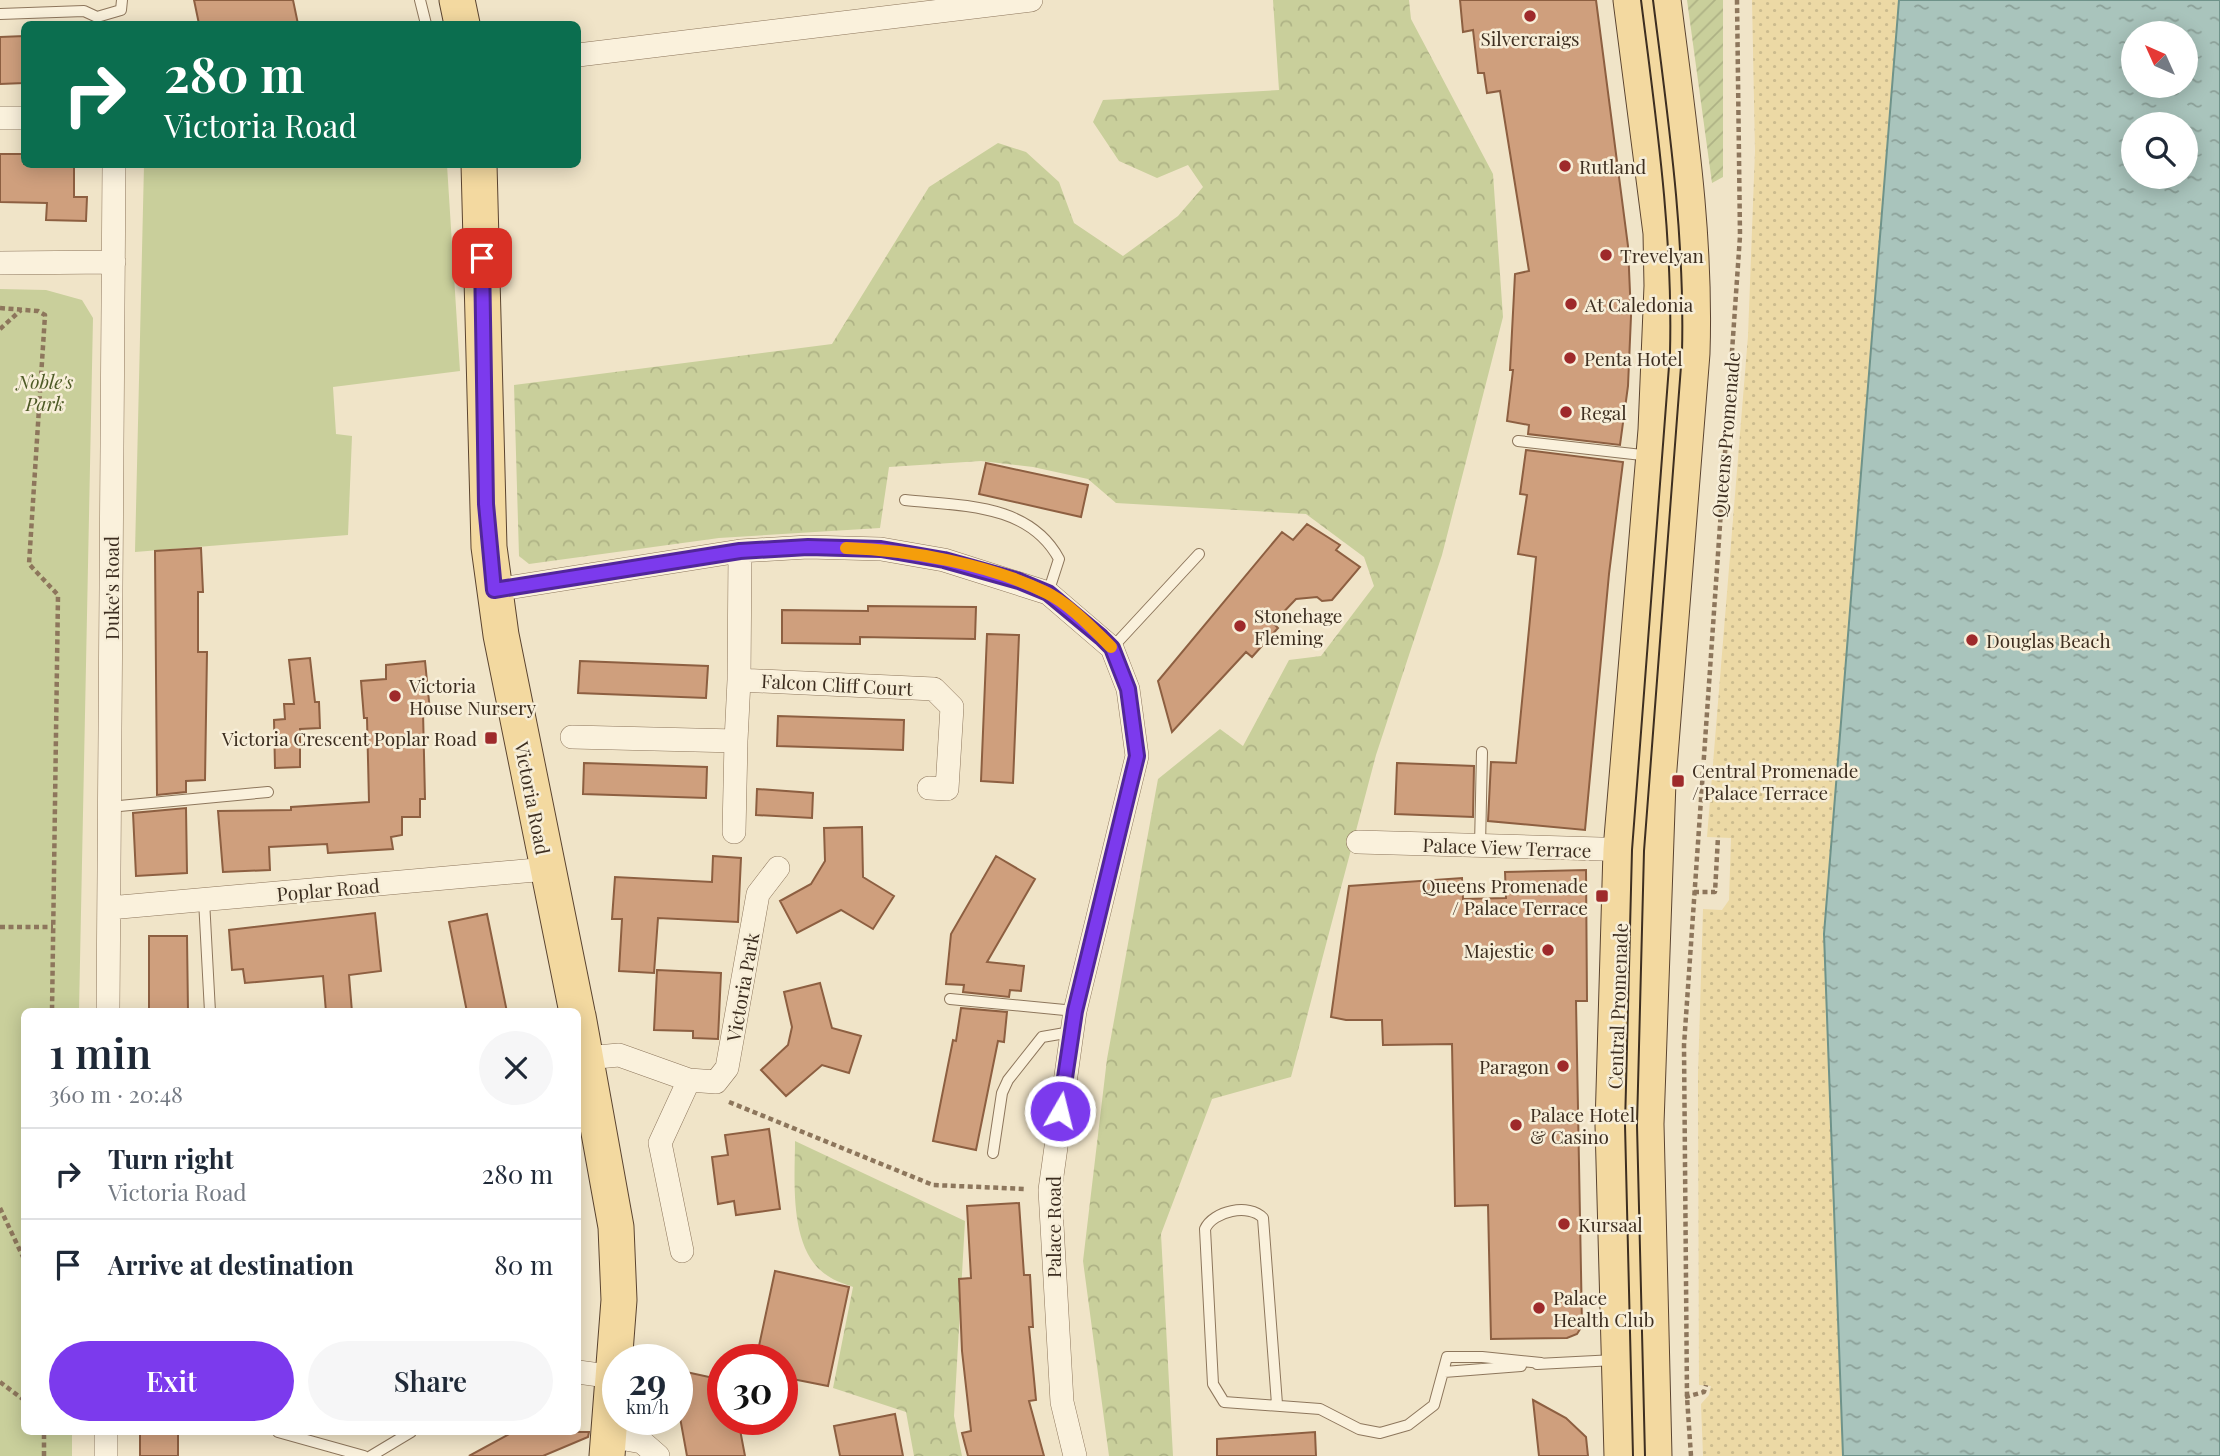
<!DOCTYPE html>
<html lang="en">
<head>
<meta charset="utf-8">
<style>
  :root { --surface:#fff; --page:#f6f6f7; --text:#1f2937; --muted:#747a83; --line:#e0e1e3; --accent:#7c3aed }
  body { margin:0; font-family:"Playfair Display",serif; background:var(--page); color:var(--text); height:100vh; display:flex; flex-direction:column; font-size:26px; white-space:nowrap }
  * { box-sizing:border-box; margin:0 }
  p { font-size:23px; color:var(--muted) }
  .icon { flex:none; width:38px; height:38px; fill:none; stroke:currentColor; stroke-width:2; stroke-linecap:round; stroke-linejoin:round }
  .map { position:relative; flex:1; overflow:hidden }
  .drawer { position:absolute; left:21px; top:1008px; width:560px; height:427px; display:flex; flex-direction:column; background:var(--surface); border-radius:10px; box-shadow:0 4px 18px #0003 }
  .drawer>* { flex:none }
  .hud { position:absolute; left:21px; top:21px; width:560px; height:147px; border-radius:10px; box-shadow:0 4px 18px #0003; background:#0b6e4f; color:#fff; overflow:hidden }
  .needle { width:46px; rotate:315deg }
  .controls { position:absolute; left:2121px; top:21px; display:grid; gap:14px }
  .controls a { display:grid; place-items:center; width:77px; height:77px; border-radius:50%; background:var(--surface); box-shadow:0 4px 18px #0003; font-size:35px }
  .speed { position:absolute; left:602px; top:1344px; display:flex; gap:14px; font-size:35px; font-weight:700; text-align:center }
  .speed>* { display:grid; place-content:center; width:91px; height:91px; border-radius:50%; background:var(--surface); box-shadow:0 4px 18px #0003; line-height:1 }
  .speed small { font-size:18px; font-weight:400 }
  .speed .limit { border:10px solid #d22; background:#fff; color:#111 }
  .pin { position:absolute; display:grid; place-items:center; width:60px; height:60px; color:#fff; margin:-30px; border-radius:14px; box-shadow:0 4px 10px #0006 }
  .me { position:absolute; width:77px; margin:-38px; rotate:8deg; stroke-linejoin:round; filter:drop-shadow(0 0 5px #0008) }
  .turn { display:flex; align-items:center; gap:24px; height:147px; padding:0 28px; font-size:32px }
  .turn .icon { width:91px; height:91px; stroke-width:2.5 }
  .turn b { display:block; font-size:49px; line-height:60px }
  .round { display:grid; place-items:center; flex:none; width:74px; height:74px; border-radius:37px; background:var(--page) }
  .headline { display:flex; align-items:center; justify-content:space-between; height:119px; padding:0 28px }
  h1 { font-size:42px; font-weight:600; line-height:52px }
  .primary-button { display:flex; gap:14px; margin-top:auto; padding:14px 28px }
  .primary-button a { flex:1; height:80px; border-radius:42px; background:var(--accent); color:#fff; font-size:28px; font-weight:600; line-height:80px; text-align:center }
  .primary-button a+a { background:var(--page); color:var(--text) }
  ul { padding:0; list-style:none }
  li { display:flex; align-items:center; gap:21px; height:91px; padding:0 28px; border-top:2px solid var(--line) }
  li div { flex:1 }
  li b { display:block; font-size:26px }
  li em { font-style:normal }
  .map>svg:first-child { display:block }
</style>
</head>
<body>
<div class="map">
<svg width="2220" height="1456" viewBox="0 0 2220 1456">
  <defs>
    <pattern id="forest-crowns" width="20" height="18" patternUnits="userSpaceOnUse" patternTransform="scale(1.75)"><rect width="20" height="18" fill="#c9cf9b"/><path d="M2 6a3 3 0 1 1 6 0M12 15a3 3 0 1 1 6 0" fill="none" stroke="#aeb285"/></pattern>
    <pattern id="sand-dots" width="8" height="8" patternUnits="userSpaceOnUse" patternTransform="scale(1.75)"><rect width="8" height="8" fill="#ecd9a5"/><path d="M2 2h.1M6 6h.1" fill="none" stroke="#cbbb8e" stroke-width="1.8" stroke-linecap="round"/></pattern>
    <pattern id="garden-furrows" width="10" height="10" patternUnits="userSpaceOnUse" patternTransform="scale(1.75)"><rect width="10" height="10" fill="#c9cf9b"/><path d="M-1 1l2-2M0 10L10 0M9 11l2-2" fill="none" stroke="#aeb285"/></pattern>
    <pattern id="water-ripples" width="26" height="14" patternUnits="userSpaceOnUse" patternTransform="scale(1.75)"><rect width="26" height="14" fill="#a9c4bc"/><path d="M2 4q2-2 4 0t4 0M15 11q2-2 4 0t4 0" fill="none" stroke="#8ba098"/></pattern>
  </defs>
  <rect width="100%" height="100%" fill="#f0e4c8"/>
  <path fill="#c9cf9b" d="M 144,165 L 447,165 L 460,371 L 333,387 L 336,434 L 352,436 L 348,535 L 135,552 Z
    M 0,289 L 46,290 L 82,300 L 93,318 L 79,1011 L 24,1012 L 24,1432 L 72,1432 L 72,1456 L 0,1456 Z"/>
  <path fill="url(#forest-crowns)" d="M 1273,0 L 1409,0 L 1411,19 L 1493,174 L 1503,317 L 1442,555 L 1376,755 L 1291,1077 L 1212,1099 L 1161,1234 L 1173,1456 L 1109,1456 L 1083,1261 L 1107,1059 L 1158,779 L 1220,729 L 1243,746 L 1289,660 L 1321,656 L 1374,586 L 1364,557 L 1306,514 L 1116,503 L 1088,479 L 1033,467 L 981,461 L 889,467 L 880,528 L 719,538 L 529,564 L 519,556 L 514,385 L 832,344 L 929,187 L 998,143 L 1026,152 L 1059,182 L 1074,223 L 1123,256 L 1178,216 L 1203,187 L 1188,165 L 1157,178 L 1119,161 L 1093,122 L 1103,100 L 1279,90 Z
    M 795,1141 L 965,1221 L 954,1416 L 962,1456 L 914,1456 L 906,1412 L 833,1388 L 853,1287 C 845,1284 835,1281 828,1276 C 788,1251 795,1180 795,1141 Z"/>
  <path fill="url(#sand-dots)" fill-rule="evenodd" d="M 1752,0 L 2220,0 L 2220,1456 L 1703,1456 L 1701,1404 L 1709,1395 L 1711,1386 L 1699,1385 L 1698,1075 L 1703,909 L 1722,910 L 1729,900 L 1731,838 L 1707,837 L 1748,336 L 1755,151 ZM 2133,33 L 2186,33 L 2186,86 L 2133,86 ZM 2133,124 L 2186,124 L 2186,177 L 2133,177 Z"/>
  <path fill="url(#garden-furrows)" d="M 1687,0 L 1723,0 L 1723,177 L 1712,183 Z"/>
  <path fill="url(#water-ripples)" stroke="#6f938a" stroke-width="2" fill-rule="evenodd" d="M 1899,0 L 2220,0 L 2220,1456 L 1843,1456 L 1824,934 ZM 2133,33 L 2186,33 L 2186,86 L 2133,86 ZM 2133,124 L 2186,124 L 2186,177 L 2133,177 Z"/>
  <path fill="#cf9f7d" stroke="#8d5f41" stroke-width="2" d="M 194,0 L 293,0 L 298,24 L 199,24 Z
    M 1460,0 L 1596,0 L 1628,246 L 1631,316 L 1628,386 L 1620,445 L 1528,434 L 1529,425 L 1507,421 L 1513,370 L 1510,370 L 1515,274 L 1529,271 L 1500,91 L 1487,93 L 1484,73 L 1478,73 L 1473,30 L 1463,32 Z
    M 24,36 L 24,83 L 0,84 L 0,37 Z
    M 0,154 L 24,154 L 24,164 L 74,164 L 74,197 L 87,197 L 86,221 L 46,220 L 47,203 L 0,202 Z
    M 1526,450 L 1623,462 L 1609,574 L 1585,830 L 1488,821 L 1491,762 L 1516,763 L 1536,557 L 1518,554 L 1527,495 L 1520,494 Z
    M 986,463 L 1088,485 L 1081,517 L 979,494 Z
    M 1307,524 L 1340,545 L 1336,550 L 1360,567 L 1332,600 L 1322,601 L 1317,597 L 1296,599 L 1273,623 L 1278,628 L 1252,657 L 1246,652 L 1172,732 L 1158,681 L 1282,532 L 1293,540 Z
    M 201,548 L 203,592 L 198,592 L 198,652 L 207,652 L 205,780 L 186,781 L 186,792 L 157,795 L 155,551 Z
    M 868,606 L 976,607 L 975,639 L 860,637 L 860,644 L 782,643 L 782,610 L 868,611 Z
    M 987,634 L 1019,635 L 1013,783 L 981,781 Z
    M 310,658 L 315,702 L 319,702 L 320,728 L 300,729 L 300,767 L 275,768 L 274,720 L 285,719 L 284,704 L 294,704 L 289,660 Z
    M 425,661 L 430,711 L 423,711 L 425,799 L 420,799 L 420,817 L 402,817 L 402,835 L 391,837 L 393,849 L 328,853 L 327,844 L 269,847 L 270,870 L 223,872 L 218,811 L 291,810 L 291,807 L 369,802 L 367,718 L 364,718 L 361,681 L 386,679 L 386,665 Z
    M 580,661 L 708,666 L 706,698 L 578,693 Z
    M 778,716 L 904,720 L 903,750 L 777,746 Z
    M 584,763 L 707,767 L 706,798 L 583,794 Z
    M 1397,763 L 1474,766 L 1473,817 L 1395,814 Z
    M 757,789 L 813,793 L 812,818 L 756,815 Z
    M 186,808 L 187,873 L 136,876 L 133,813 Z
    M 862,827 L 863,877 L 894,896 L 873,929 L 841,910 L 797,933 L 780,901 L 811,884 L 825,861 L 824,828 Z
    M 713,856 L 741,858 L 738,922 L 658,918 L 654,973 L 619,971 L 622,919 L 612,919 L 615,877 L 712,882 Z
    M 996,856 L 1035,879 L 987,962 L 1024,966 L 1021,991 L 1010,990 L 1009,997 L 963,992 L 964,985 L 946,984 L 951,934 Z
    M 1586,870 L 1587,1001 L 1576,1001 L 1582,1326 L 1577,1334 L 1567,1338 L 1491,1339 L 1488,1205 L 1455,1206 L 1452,1044 L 1383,1045 L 1382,1020 L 1346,1020 L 1331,1017 L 1349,886 L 1462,878 L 1463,899 L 1506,898 L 1505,872 Z
    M 375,913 L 381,971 L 349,975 L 352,1012 L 326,1012 L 323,976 L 245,983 L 243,969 L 232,970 L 229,930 Z
    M 487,914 L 507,1012 L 467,1012 L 449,922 Z
    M 149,936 L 187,936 L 188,1012 L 149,1012 Z
    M 657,970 L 721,973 L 718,1039 L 693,1038 L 693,1031 L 654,1030 Z
    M 820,983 L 832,1028 L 861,1036 L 849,1073 L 822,1065 L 786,1096 L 761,1070 L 788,1045 L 792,1027 L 784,992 Z
    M 961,1008 L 1007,1012 L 1004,1042 L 998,1041 L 976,1150 L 933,1141 L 953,1040 L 956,1041 Z
    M 769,1129 L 780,1209 L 736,1215 L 734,1201 L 718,1204 L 712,1157 L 728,1155 L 725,1135 Z
    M 1019,1203 L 1024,1275 L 1030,1275 L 1033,1327 L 1029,1327 L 1036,1400 L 1029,1401 L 1044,1456 L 968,1456 L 962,1433 L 971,1431 L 962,1351 L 959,1279 L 971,1278 L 967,1206 Z
    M 775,1271 L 849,1287 L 828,1386 L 782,1377 L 782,1360 L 756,1360 Z
    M 677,1370 L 723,1380 L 723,1419 L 738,1419 L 745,1456 L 687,1456 L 677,1401 Z
    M 1533,1400 L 1566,1418 L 1586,1437 L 1588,1456 L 1539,1456 Z
    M 895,1414 L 903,1456 L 840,1456 L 834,1426 Z
    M 140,1432 L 178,1432 L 178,1456 L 140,1456 Z
    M 513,1432 L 589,1432 L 588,1437 L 543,1456 L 469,1456 Z
    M 1315,1432 L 1316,1456 L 1217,1456 L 1217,1439 Z"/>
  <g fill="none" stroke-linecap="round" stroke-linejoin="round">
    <defs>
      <path id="service" d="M 420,0 L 426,24
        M 0,14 L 84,11 L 97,17 L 121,10 L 122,0
        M 1518,441 L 1651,456
        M 905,500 C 961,506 1029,503 1059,559 L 1048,593
        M 1112,648 L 1199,554
        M 109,807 L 268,792
        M 1480,846 L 1482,752
        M 204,900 L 210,1012
        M 950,999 L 1075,1011
        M 993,1153 L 1002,1093 L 1008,1080 L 1042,1037 L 1071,1032
        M 1537,1364 L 1615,1360
        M 1444,1372 L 1521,1366
        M 1277,1404 L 1263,1218 C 1249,1203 1213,1211 1205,1229 L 1213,1384 L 1224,1402 L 1320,1409 L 1359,1429 L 1380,1433 L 1408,1425 L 1434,1405 L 1447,1357 L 1482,1357 L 1541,1363
        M 278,1432 L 364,1456
        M 371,1456 L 411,1432"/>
      <path id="minor" d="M 578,55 L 1031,0
        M 0,118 L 24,118
        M 0,263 L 114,262
        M 740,551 L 739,680 L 934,689 L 952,707 L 947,789 L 929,788
        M 494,590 L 740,551 L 808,547 L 881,549 L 944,560 L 1048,593 L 1112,648 L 1128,689 L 1137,756 L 1075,1011 L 1050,1190 L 1062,1402 L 1075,1456
        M 572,737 L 736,741 L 739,680
        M 734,832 L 736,741
        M 1358,842 L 1635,850
        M 109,908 L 547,869
        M 108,1012 L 114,164
        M 586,1058 L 619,1055 L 689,1080 L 716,1082 L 727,1068 L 758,894 L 778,868
        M 682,1251 L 660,1143 L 689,1080
        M 578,1372 L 614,1377
        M 609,1436 L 642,1442 L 658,1456
        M 106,1456 L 106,1432"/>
      <path id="primary" d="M 457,0 L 462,24
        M 479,164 L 489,547 L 501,635 L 577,1012
        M 578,1016 L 616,1227 L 619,1300 L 607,1456
        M 1622,1456 L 1613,1125 L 1621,850 L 1656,430 L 1662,286 L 1661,233 L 1631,0
        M 1654,1456 L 1646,1124 L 1658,781 L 1692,353 C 1696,232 1678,119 1663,0"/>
    </defs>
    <use href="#service" stroke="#8d765c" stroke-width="12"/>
    <use href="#minor" stroke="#8d765c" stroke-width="24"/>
    <use href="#primary" stroke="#5b4430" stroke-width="37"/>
    <path stroke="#8d765c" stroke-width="4.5" stroke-dasharray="5 3.5" stroke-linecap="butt" d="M 0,308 L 38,311 L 45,315 L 29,564 L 58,595 L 52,1012
      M 0,329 L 21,310
      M 1694,892 L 1715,892 L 1718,837
      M 0,927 L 53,927
      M 729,1102 L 933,1185 L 1026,1189
      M 0,1208 L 24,1259
      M 0,1382 L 24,1400
      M 1685,1397 L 1704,1392 L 1706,1385
      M 44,1456 L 44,1432
      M 1691,1456 L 1687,1397 L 1684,1045 L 1740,236 L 1737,0"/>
    <use href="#service" stroke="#faf1dc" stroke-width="10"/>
    <use href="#minor" stroke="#faf1dc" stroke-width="23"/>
    <use href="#primary" stroke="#f3d9a0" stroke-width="35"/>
    <path stroke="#3d2e20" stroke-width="2" d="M 1633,1456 L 1625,1125 L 1632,850 L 1670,353 C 1673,233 1656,119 1641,0
      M 1645,1456 L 1637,1125 L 1644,851 L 1682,353 C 1685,233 1668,119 1653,0"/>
  </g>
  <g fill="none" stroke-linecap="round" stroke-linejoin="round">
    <defs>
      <path id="route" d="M 482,258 L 486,504 L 494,590 L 740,551 L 808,547 L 881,549 L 944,560 L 1019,581 L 1048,593 L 1101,637 L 1112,648 L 1128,689 L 1137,756 L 1075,1011 L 1060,1111"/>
    </defs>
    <use href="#route" stroke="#51269a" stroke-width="18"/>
    <use href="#route" stroke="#7c3aed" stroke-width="12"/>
    <path stroke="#f59e0b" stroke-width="12" d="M 846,548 C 910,550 988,564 1045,592 C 1069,603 1093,629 1111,647"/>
  </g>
  <g fill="#9e2a2b" stroke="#f7eed8" stroke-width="2.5">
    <circle cx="1530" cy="16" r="7"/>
    <circle cx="1565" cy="166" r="7"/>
    <circle cx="1606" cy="255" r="7"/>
    <circle cx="1571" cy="304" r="7"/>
    <circle cx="1570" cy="358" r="7"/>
    <circle cx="1566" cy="412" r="7"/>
    <circle cx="1240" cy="626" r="7"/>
    <circle cx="1972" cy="640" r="7"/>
    <circle cx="395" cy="696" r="7"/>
    <rect x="484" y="731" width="14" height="14" rx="3.5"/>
    <rect x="1671" y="774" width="14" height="14" rx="3.5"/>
    <rect x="1595" y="889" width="14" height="14" rx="3.5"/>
    <circle cx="1548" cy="950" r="7"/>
    <circle cx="1563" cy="1066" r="7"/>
    <circle cx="1516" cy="1125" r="7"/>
    <circle cx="1564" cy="1224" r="7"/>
    <circle cx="1539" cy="1308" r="7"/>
  </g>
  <g text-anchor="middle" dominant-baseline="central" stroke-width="5" stroke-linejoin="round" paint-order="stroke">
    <g font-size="19" fill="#3d2e20" stroke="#f7eed8" text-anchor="start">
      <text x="1530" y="38" text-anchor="middle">Silvercraigs</text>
      <text x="1579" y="166">Rutland</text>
      <text x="1620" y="255">Trevelyan</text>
      <text x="1585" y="304">At Caledonia</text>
      <text x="1584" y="358">Penta Hotel</text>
      <text x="1580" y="412">Regal</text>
      <text x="1254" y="615">Stonehage<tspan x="1254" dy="22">Fleming</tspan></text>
      <text x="1986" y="640">Douglas Beach</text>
      <text x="409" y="685">Victoria<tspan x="409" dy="22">House Nursery</tspan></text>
      <text x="477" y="738" text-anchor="end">Victoria Crescent Poplar Road</text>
      <text x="1692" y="770">Central Promenade<tspan x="1692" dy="22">/ Palace Terrace</tspan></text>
      <text x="1588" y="885" text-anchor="end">Queens Promenade<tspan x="1588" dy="22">/ Palace Terrace</tspan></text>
      <text x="1534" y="950" text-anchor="end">Majestic</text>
      <text x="1549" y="1066" text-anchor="end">Paragon</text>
      <text x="1530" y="1114">Palace Hotel<tspan x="1530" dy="22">&amp; Casino</tspan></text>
      <text x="1578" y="1224">Kursaal</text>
      <text x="1553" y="1297">Palace<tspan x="1553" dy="22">Health Club</tspan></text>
    </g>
    <g font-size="19" font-style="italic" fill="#4d5a26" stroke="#f7eed8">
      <text x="45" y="381">Noble's<tspan x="45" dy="22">Park</tspan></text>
    </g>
    <g font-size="19" fill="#3d2e20" stroke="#f7eed8">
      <text transform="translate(1725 435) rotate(-85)">Queens Promenade</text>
      <text transform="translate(111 588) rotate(-90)">Duke's Road</text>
      <text transform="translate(837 684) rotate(3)">Falcon Cliff Court</text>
      <text transform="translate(533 798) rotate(79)">Victoria Road</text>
      <text transform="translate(1507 847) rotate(2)">Palace View Terrace</text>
      <text transform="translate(328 889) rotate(-5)">Poplar Road</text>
      <text transform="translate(742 987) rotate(-80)">Victoria Park</text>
      <text transform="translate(1617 1006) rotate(-88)">Central Promenade</text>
      <text transform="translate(1053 1227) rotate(-90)">Palace Road</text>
    </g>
  </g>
</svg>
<div class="controls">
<a><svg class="needle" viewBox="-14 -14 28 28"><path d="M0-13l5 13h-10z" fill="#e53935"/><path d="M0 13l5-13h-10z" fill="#747a83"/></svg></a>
<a><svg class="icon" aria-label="search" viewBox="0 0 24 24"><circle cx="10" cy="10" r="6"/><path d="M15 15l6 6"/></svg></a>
</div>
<div class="speed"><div>29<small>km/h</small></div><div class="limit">30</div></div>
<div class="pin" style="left:482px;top:258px;background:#d93025"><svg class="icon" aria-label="arrive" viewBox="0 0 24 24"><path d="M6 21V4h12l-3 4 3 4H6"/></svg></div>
<svg class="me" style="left:1060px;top:1111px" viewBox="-20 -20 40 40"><circle r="17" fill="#7c3aed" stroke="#fff" stroke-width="3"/><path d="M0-11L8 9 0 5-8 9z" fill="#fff"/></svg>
<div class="hud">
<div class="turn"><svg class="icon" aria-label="right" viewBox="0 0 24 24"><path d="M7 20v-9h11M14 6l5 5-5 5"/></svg><div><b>280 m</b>Victoria Road</div></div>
</div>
<section class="drawer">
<div class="headline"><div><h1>1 min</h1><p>360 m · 20:48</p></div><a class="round"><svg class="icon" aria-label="close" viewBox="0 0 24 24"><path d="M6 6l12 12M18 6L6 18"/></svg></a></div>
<ul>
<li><svg class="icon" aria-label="right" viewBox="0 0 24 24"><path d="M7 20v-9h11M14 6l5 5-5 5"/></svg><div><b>Turn right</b><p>Victoria Road</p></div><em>280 m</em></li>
<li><svg class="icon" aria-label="arrive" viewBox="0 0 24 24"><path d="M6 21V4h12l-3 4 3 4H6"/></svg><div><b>Arrive at destination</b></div><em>80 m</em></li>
</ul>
<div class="primary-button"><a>Exit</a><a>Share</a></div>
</section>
</div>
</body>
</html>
